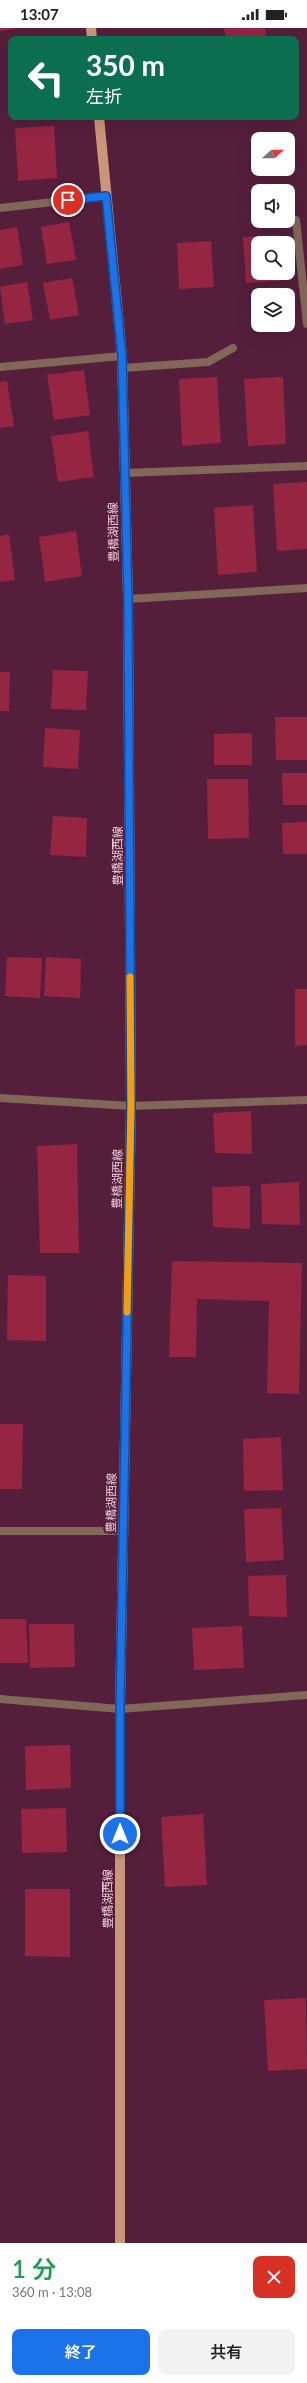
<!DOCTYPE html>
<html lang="ja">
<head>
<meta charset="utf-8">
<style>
  :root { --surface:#fff; --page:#f2f2f2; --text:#222; --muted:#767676; --accent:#1a73e8 }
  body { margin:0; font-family:Lato,"Noto Sans JP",sans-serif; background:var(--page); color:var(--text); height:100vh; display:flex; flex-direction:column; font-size:15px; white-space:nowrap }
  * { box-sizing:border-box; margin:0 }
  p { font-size:13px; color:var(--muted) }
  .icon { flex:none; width:22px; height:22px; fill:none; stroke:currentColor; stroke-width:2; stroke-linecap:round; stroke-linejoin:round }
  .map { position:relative; height:2215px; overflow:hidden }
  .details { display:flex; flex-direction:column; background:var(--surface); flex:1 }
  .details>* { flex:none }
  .top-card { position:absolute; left:8px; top:8px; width:291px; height:84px; border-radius:8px; box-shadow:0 4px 16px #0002; background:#0b6e4f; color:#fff; overflow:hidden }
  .needle { width:26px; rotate:69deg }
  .tools { position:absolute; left:251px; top:104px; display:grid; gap:8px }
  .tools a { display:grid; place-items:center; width:44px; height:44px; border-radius:8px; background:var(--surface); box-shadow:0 4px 16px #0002; font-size:20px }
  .pin { position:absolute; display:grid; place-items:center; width:34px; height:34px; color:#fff; margin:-17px; border:2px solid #fff; border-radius:50%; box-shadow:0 1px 4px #0007 }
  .me { position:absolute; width:44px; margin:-22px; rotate:0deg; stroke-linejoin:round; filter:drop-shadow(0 0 3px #0008) }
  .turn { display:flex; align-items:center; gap:14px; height:84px; padding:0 12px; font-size:18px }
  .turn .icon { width:52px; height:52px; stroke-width:2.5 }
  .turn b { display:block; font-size:28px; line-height:34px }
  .round { display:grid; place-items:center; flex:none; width:42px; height:42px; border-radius:8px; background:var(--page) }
  .summary { display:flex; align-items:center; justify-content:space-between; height:68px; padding:0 12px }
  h1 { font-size:24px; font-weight:600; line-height:30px; color:#1e9e55 }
  .button { display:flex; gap:8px; margin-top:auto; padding:8px 12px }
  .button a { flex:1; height:46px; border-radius:8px; background:var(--accent); color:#fff; font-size:16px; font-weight:600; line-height:46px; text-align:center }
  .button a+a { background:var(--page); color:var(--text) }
  .status { display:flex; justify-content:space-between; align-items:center; height:28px; padding:0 20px; background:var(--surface); direction:ltr }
  .status svg { height:11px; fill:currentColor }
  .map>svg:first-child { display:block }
</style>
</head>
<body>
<div class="status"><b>13:07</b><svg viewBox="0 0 49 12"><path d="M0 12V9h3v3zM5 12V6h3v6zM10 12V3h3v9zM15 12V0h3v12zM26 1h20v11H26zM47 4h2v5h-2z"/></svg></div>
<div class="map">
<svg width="307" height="2215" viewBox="0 0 307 2215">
  <rect width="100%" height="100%" fill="#551f3b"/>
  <path fill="#962542" d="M 0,0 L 15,0 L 15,1 L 0,3 Z
    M 224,0 L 265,0 L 266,11 L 226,11 Z
    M 54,98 L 57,150 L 18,153 L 15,100 Z
    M 69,194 L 76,232 L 47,236 L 41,199 Z
    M 17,199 L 23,237 L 0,241 L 0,202 Z
    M 277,207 L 278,215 L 258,215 L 258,245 L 280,245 L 280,253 L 246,255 L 243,209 Z
    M 211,213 L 214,259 L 179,261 L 177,215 Z
    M 72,250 L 79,287 L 50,292 L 43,255 Z
    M 27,254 L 33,292 L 5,296 L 0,259 Z
    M 84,342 L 90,387 L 54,392 L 47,347 Z
    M 217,349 L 221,415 L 182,418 L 179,351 Z
    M 283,349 L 286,416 L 248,418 L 244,351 Z
    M 7,353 L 14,398 L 0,400 L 0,354 Z
    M 88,403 L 94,449 L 58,454 L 51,408 Z
    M 307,454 L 307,521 L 277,523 L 273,456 Z
    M 253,477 L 257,544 L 218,547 L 214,480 Z
    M 76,503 L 82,548 L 45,554 L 39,509 Z
    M 9,506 L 15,552 L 0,554 L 0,508 Z
    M 53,642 L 88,643 L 86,682 L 51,681 Z
    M 0,644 L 10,644 L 9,683 L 0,683 Z
    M 275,689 L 307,689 L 307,732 L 276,732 Z
    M 45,700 L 80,702 L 78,741 L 43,739 Z
    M 252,705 L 252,737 L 214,737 L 214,706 Z
    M 282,745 L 307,745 L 307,777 L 283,777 Z
    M 207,751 L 248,751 L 249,810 L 208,811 Z
    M 53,788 L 87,790 L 86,829 L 50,827 Z
    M 307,794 L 307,826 L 283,826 L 282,795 Z
    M 7,929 L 42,930 L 40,970 L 5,968 Z
    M 46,929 L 81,931 L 80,970 L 44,968 Z
    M 295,961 L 307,961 L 307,1017 L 295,1018 Z
    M 251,1083 L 252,1126 L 215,1125 L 213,1085 Z
    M 77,1116 L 79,1225 L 40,1225 L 37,1118 Z
    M 299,1154 L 300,1197 L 262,1196 L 261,1156 Z
    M 250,1158 L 250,1201 L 213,1199 L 212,1159 Z
    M 172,1233 L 302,1235 L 299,1366 L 267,1365 L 269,1273 L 197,1271 L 196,1329 L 169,1329 Z
    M 8,1247 L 46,1248 L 46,1313 L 7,1312 Z
    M 0,1396 L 23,1396 L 22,1461 L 0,1461 Z
    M 281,1409 L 283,1462 L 244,1463 L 243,1411 Z
    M 281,1480 L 284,1532 L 246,1534 L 244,1481 Z
    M 286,1547 L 287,1589 L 249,1588 L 248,1548 Z
    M 0,1591 L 26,1591 L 28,1635 L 0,1635 Z
    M 29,1596 L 74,1596 L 75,1639 L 30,1640 Z
    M 242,1598 L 244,1640 L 194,1642 L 192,1600 Z
    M 70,1717 L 71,1760 L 26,1762 L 25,1718 Z
    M 66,1780 L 67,1824 L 22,1825 L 21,1781 Z
    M 203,1786 L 207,1857 L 165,1859 L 161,1789 Z
    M 25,1861 L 70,1861 L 70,1929 L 25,1928 Z
    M 306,1970 L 307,2041 L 268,2043 L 264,1972 Z"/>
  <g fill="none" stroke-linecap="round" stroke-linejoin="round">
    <path stroke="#806758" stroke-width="8" d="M 0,180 L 106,168
      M 296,192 L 307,296
      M 0,339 L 122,328
      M 123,340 L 208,334 L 233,320
      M 125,445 L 307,438
      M 128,571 L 307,560
      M 0,1070 L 131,1078 L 307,1072
      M 0,1503 L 123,1503
      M 0,1671 L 120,1681 L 307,1667"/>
    <path stroke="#ca9679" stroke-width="10" d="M 91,0 L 92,11
      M 99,89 L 122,328 L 128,571 L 131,1078 L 120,1681 L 120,2215"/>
  </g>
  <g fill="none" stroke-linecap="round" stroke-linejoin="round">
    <defs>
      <path id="route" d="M 68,172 L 106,168 L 122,328 L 128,571 L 131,1078 L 120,1681 L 120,1806"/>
    </defs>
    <use href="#route" stroke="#114b97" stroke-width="10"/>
    <use href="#route" stroke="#1a73e8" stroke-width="7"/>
    <path stroke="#f59e0b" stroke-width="7" d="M 127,1284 L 131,1078 L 130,949"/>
  </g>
  <g text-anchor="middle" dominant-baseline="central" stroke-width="4" stroke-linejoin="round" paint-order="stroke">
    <g font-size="12" fill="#edcad9" stroke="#551f3b">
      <text transform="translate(113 504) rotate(-91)">豊橋湖西線</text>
      <text transform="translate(117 828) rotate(-90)">豊橋湖西線</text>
      <text transform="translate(117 1151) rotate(-89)">豊橋湖西線</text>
      <text transform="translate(111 1475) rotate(-89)">豊橋湖西線</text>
      <text transform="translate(107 1871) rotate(-90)">豊橋湖西線</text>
    </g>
  </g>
</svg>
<div class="tools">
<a><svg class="needle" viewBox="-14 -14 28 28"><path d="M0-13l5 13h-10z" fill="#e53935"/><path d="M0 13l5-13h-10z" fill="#767676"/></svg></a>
<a><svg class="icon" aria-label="sound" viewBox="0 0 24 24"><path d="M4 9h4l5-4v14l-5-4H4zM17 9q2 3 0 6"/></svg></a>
<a><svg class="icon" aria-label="search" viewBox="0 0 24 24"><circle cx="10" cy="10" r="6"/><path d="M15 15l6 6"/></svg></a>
<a><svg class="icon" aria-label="layers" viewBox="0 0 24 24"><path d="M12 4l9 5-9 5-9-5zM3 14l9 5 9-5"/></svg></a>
</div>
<div class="pin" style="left:68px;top:172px;background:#d93025"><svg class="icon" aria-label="arrive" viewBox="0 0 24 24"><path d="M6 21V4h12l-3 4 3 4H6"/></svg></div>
<svg class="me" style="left:120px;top:1806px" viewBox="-20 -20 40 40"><circle r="17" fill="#1a73e8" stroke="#fff" stroke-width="3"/><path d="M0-11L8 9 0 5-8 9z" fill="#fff"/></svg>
<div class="top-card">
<div class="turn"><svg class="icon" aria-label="left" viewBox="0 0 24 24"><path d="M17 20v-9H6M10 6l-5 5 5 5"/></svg><div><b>350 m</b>左折</div></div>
</div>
</div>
<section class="details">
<div class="summary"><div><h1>1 分</h1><p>360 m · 13:08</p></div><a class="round" style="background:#d93025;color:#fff"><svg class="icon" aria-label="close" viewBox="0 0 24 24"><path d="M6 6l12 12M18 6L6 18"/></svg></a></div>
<div class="button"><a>終了</a><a>共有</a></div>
</section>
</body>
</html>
